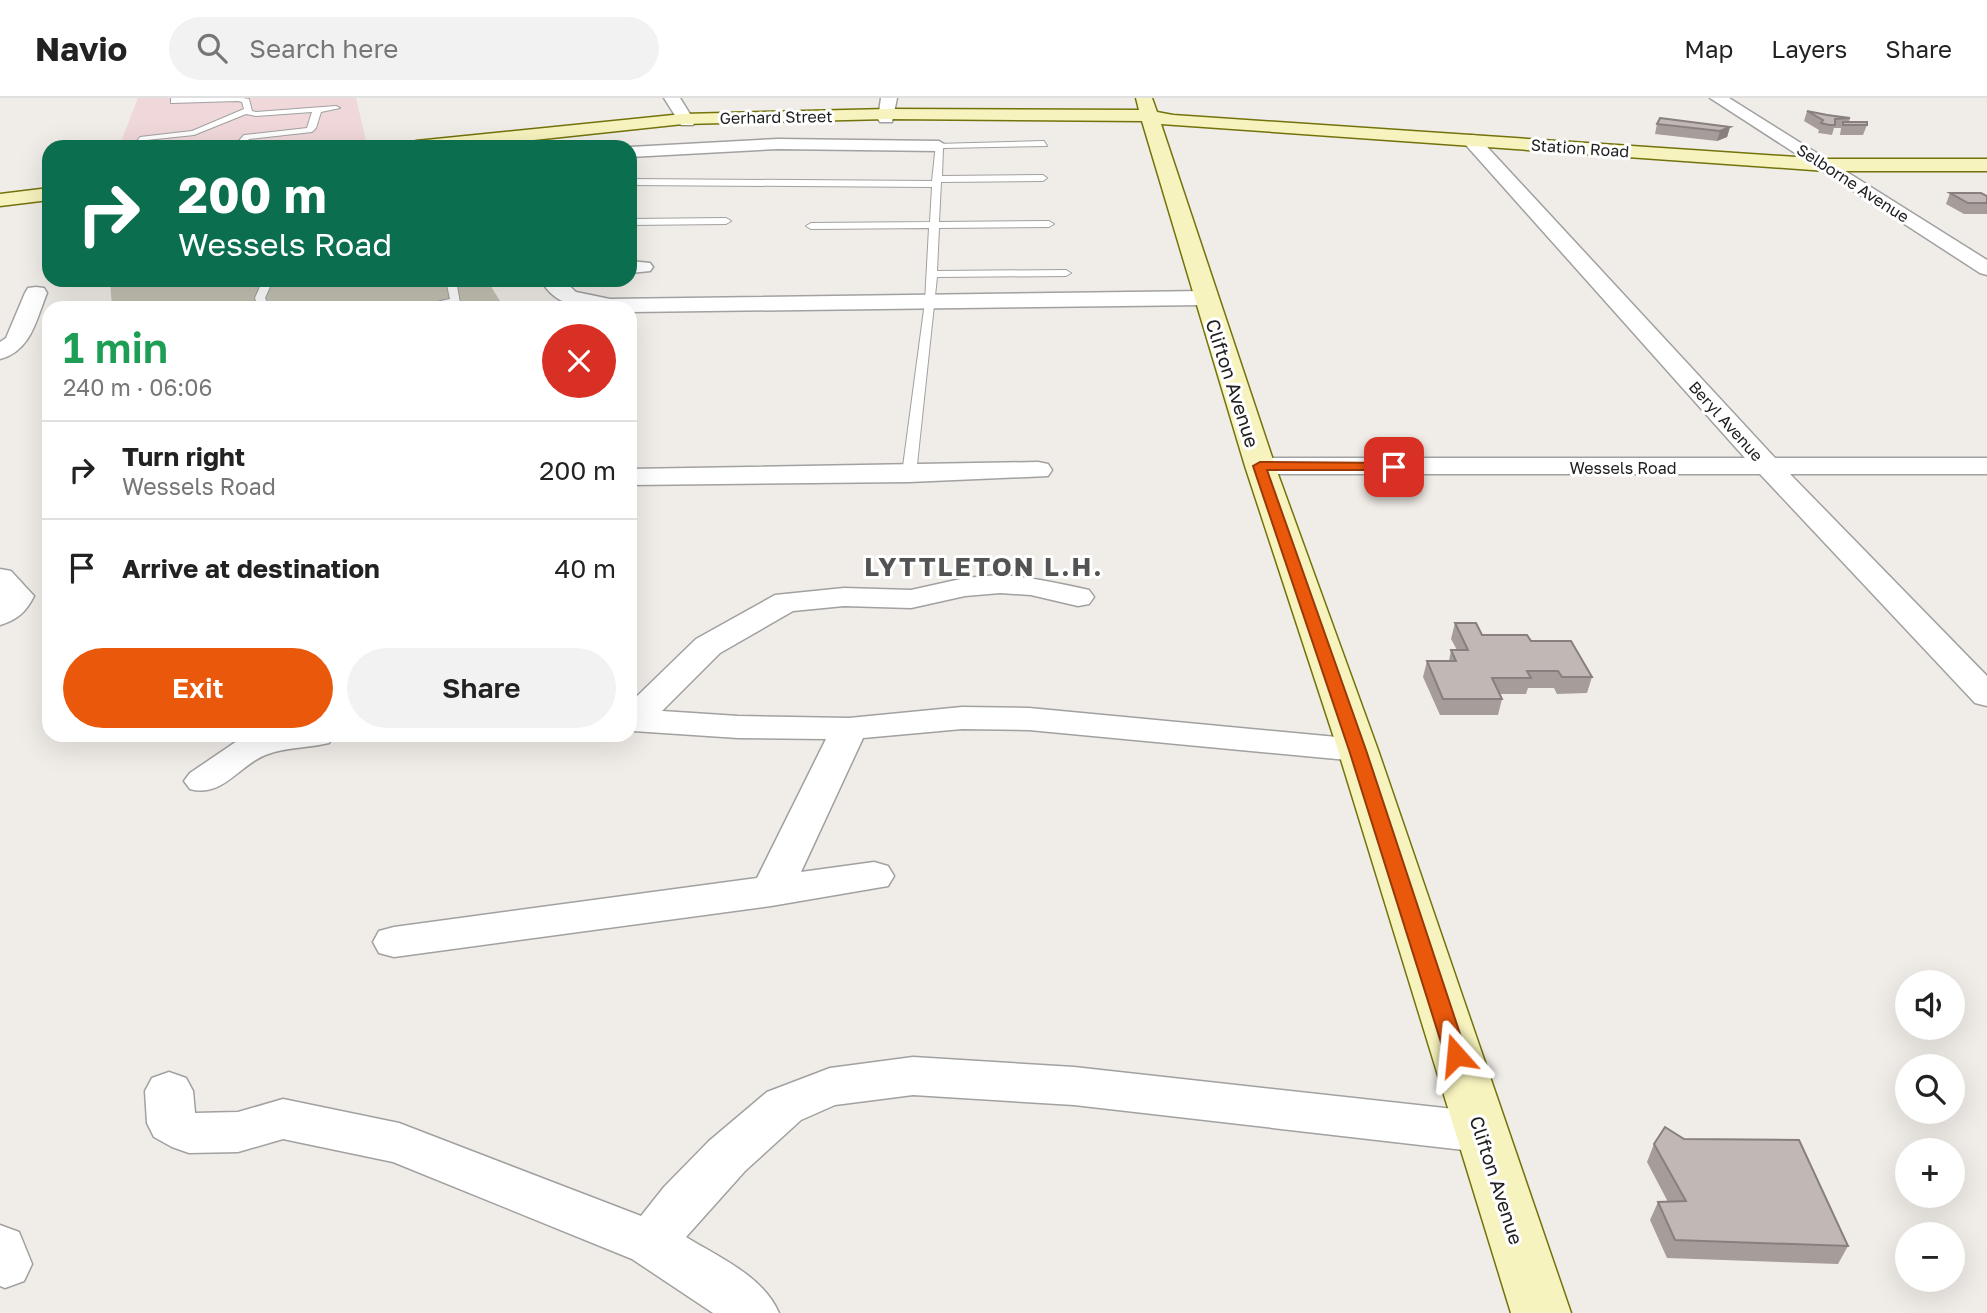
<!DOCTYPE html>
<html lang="en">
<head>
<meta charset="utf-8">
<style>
  :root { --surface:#fff; --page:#f2f2f2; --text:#222; --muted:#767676; --line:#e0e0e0; --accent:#ea580c }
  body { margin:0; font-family:"Golos Text",sans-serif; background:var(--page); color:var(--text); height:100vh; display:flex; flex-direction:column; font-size:26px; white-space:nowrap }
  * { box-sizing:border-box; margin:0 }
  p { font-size:23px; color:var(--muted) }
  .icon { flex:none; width:38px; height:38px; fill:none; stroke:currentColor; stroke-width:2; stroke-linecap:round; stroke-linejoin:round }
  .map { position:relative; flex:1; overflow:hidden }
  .sheet { position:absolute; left:42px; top:203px; width:595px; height:441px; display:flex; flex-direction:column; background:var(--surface); border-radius:21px; box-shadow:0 7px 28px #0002 }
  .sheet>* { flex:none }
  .hud { position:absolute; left:42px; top:42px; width:595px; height:147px; border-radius:21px; box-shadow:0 7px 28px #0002; background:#0b6e4f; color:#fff; overflow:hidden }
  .buttons { position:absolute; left:1895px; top:872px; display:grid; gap:14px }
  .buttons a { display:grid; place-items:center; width:70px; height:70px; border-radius:50%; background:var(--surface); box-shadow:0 7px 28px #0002; font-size:35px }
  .pin { position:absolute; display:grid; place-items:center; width:60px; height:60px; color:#fff; margin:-30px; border-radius:14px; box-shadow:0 4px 10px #0006 }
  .me { position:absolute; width:77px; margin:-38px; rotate:342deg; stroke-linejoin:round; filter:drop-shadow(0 0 5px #0008) }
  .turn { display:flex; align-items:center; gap:24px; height:147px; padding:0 21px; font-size:32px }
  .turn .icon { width:91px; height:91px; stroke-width:2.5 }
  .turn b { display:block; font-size:49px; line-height:60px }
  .round { display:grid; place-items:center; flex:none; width:74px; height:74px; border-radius:37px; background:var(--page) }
  .summary { display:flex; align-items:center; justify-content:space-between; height:119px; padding:0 21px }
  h1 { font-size:42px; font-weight:600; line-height:52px; color:#1e9e55 }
  .cta { display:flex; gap:14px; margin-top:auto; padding:14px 21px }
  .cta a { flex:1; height:80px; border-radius:42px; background:var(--accent); color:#fff; font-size:28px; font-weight:600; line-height:80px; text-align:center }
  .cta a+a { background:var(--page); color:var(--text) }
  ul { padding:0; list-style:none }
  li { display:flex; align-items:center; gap:21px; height:98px; padding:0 21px; border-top:2px solid var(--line) }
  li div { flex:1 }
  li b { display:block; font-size:26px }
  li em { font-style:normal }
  header { display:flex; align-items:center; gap:42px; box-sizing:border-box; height:98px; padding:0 35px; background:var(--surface); border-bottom:2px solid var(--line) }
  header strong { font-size:33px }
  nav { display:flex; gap:38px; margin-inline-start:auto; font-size:24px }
  .search { width:490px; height:63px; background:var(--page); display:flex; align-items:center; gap:18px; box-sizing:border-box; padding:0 24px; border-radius:38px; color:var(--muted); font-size:26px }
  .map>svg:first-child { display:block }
</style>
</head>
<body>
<header>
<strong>Navio</strong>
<div class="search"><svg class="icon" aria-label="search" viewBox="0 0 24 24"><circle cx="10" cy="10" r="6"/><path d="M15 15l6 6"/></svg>Search here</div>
<nav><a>Map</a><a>Layers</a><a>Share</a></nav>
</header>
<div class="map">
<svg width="1987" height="1215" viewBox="0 0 1987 1215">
  <rect width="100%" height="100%" fill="#f0ece7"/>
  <path fill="#f0d7d9" d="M 138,0 L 356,0 L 367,47 L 119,49 Z"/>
  <path fill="#c4c2b3" d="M 110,182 L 487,182 L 500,203 L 451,210 L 112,210 Z"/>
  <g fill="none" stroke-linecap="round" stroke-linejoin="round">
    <defs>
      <path id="lane" d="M 171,0 L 243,0 L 249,1 L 252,13 L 256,14 L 336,8 L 340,10 L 321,14 L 316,30 L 312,34 L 249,41 L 242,49 L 233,49 L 244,37 L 307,30 L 312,14 L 256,18 L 246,16 L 194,37 L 137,43 L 140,39 L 192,33 L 244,11 L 242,4 L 238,3 L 171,5 Z
        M 1044,43 L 1047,48 L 943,50 L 942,78 L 1043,77 L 1047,80 L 1043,83 L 941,84 L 939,124 L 1049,123 L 1054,126 L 1049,129 L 939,130 L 937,173 L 1066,172 L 1071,175 L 1066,178 L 937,179 L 916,376 L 909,380 L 902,376 L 925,204 L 929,130 L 811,131 L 806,128 L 811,125 L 930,124 L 932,89 L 630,87 L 630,81 L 932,83 L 936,46 Z
        M 630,121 L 726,120 L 731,123 L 726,126 L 630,127 Z
        M 263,182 L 273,182 L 265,200 L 270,210 L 258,210 L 255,200 Z
        M 446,182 L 456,182 L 460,205 L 434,210 L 409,210 L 450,201 Z"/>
      <path id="street" d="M 664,0 L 680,0 L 695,24 L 693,27 L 681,27 Z
        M 881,0 L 897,0 L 892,24 L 880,24 L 878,21 Z
        M 1710,0 L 1729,0 L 1987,162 L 1987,177 L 1980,175 Z
        M 1471,37 L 1477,38 L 1775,360 L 1987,360 L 1987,376 L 1790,376 L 1987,578 L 1987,608 L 1975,605 L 1760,376 L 1260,376 L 1250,374 L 1246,368 L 1250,362 L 1260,360 L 1745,360 L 1465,46 L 1463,42 Z
        M 778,41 L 939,43 L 947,48 L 939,53 L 778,51 L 630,59 L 630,49 Z
        M 630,163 L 650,165 L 653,169 L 650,173 L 630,175 Z
        M 541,182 L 563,182 L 576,194 L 610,201 L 1205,193 L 1213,195 L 1216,200 L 1213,205 L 1205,207 L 630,214 L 630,210 C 598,210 559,216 541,182 Z
        M 36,189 L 44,190 L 47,195 C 36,222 31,253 0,261 L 0,244 L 6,240 L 25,195 L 28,190 Z
        M 1038,364 L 1048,366 L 1052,372 L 1048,378 L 909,384 L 630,387 L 630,371 Z
        M 0,471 L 11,473 L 34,498 C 26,514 17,522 0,527 Z
        M 1000,477 C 1031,479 1059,485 1089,492 L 1094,499 L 1089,506 L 1078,508 L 1031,497 L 1000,495 L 965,498 L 911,510 L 844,508 L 793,513 L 720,555 L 662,613 L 738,618 L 849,620 L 962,609 L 1029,610 L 1358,641 L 1371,644 L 1376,652 L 1371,660 L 1358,663 L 1029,632 L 962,631 L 863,640 L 801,774 L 874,764 L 888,768 L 894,778 L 888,788 L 771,808 L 394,859 L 379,855 L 373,844 L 379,833 L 394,829 L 757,780 L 826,641 L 738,640 L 633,633 L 630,632 L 630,605 L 696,541 L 775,497 L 844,490 L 911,492 L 965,480 Z
        M 252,637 L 334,637 L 329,645 C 309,650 287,649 268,656 C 239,666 224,700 190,691 L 184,683 L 190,675 L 243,639 Z
        M 913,959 L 1074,969 L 1481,1014 L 1498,1020 L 1505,1034 L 1498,1048 L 1481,1054 L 1074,1007 L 913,997 L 835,1007 L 801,1022 L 745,1073 L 686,1139 C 720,1160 763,1178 779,1215 L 713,1215 L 632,1161 L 393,1064 L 283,1041 L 238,1054 L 189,1055 L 172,1049 L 154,1039 L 147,1025 L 145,993 L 152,980 L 169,974 L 186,980 L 193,993 L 195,1015 L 238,1014 L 283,1001 L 399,1025 L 641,1118 L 664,1089 L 709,1043 L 767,994 L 830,970 Z
        M 0,1127 L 19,1134 L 32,1166 L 24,1183 L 5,1190 L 0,1188 Z"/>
      <path id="secondary" d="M 1136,0 L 1152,0 L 1157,14 L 1173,17 L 1826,61 L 1987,61 L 1987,73 L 1826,73 L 1161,26 L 1275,368 L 1378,652 L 1571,1215 L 1511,1215 L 1338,652 L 1245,368 L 1142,23 L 888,21 L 683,26 L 469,49 L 407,49 L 416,43 L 683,16 L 888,11 L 1139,12 Z
        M 49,90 L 49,102 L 0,108 L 0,96 Z"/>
    </defs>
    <use href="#lane" stroke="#a1a1a1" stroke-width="2"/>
    <use href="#street" stroke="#a1a1a1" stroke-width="3"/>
    <use href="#secondary" stroke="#73730b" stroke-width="3"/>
    <use href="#lane" fill="#fff" fill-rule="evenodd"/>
    <use href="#street" fill="#fff" fill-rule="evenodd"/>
    <use href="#secondary" fill="#f7f3be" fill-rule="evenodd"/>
  </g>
  <path fill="#a69d9b" d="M 1807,13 L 1850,20 L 1849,24 L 1867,27 L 1863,37 L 1840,37 L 1841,30 L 1834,30 L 1832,37 L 1826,36 L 1818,35 L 1819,32 L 1804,23 Z
    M 1657,26 L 1730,29 L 1727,39 L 1717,43 L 1655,36 Z
    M 1950,95 L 1987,98 L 1987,116 L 1964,116 L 1946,106 Z
    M 1455,525 L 1482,537 L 1531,543 L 1592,579 L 1587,595 L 1557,596 L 1554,590 L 1528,590 L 1526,596 L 1500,596 L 1502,601 L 1498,617 L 1440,617 L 1423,579 L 1427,563 L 1449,563 L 1451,552 L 1457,552 L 1451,541 Z
    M 1654,1046 L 1848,1148 L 1838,1166 L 1667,1160 L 1650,1122 L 1658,1104 L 1668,1104 L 1647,1064 Z"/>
  <path fill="#87807e" d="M 1730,29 L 1727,39 L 1717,43 L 1720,33 Z"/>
  <path fill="#c1b7b4" stroke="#87807e" stroke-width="2" d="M 1807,13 L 1827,17 L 1850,20 L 1835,21 L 1835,27 L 1829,27 L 1821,25 L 1823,22 Z
    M 1660,20 L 1730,29 L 1720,33 L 1657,26 Z
    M 1843,24 L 1867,24 L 1867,27 L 1843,27 Z
    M 1950,95 L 1981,95 L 1987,98 L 1987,105 L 1968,105 Z
    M 1455,525 L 1476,525 L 1482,537 L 1527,537 L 1531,543 L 1571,543 L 1592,579 L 1562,579 L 1558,573 L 1527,573 L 1531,580 L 1492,580 L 1502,601 L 1443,601 L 1427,563 L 1456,563 L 1451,552 L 1468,552 Z
    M 1665,1029 L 1684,1041 L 1799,1042 L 1848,1148 L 1675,1142 L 1658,1104 L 1686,1103 L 1654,1046 Z"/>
  <path fill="#ea580c" stroke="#983908" stroke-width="2" d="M 1260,364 L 1394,365 L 1400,369 L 1394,372 L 1267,372 L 1366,652 L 1467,957 L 1463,963 L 1456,965 L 1449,963 L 1445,957 L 1349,652 L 1253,368 Z"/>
  <g text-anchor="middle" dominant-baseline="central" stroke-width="6" stroke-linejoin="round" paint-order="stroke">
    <g font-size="16" fill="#202020" stroke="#fff">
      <text transform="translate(776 19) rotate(-1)">Gerhard Street</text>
      <text transform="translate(1580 50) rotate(4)">Station Road</text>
      <text transform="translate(1853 85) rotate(33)">Selborne Avenue</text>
      <text transform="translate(1726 323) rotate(48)">Beryl Avenue</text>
      <text x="1623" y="370">Wessels Road</text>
    </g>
    <g font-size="19" fill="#202020" stroke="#fff">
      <text transform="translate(1233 285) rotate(72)">Clifton Avenue</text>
      <text transform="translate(1497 1082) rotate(72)">Clifton Avenue</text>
    </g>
    <g font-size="26" font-weight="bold" letter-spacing="2" fill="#535353" stroke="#fff">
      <text x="984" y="468">LYTTLETON L.H.</text>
    </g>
  </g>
</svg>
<div class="buttons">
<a><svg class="icon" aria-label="sound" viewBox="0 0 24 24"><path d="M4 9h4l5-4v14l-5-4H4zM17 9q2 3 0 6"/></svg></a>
<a><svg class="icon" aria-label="search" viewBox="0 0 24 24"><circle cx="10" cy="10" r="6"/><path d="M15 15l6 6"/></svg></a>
<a>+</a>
<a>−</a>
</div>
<div class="pin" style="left:1394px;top:369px;background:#d93025"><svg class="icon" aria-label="arrive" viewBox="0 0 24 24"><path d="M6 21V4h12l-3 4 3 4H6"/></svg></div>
<svg class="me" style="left:1456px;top:957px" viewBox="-20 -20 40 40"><path d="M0-17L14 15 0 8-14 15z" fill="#ea580c" stroke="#fff" stroke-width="4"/></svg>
<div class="hud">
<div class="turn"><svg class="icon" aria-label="right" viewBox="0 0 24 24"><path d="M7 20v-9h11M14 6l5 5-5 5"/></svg><div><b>200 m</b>Wessels Road</div></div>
</div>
<section class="sheet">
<div class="summary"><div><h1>1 min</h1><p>240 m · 06:06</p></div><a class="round" style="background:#d93025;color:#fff"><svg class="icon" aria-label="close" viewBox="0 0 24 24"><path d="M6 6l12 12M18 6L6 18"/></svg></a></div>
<ul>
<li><svg class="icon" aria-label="right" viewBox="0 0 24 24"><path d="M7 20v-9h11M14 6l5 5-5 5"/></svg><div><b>Turn right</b><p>Wessels Road</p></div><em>200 m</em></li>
<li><svg class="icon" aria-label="arrive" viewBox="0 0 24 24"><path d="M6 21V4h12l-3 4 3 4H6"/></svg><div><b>Arrive at destination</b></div><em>40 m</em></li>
</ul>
<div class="cta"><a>Exit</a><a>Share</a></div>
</section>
</div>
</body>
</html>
